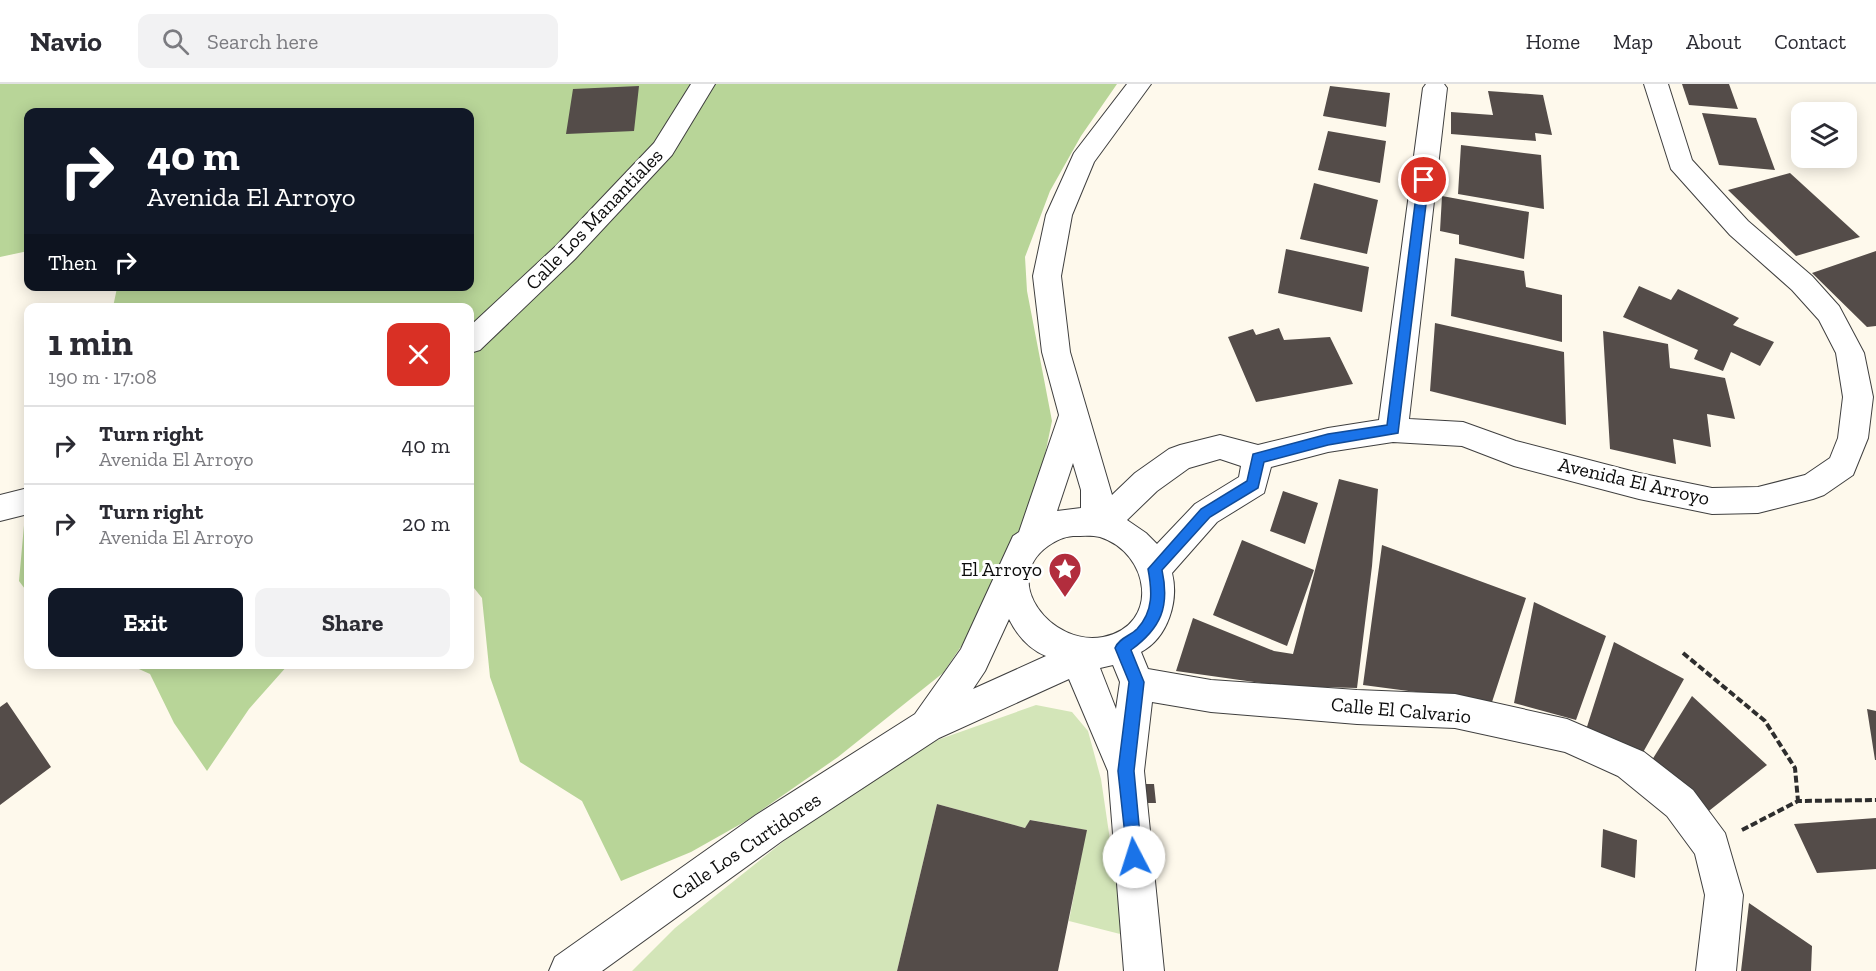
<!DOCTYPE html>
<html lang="en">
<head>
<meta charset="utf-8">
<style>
  :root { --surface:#fff; --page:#f2f2f3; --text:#2b2b33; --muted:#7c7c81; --line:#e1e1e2; --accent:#111827 }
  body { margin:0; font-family:"Zilla Slab",serif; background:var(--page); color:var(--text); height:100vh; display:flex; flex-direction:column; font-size:22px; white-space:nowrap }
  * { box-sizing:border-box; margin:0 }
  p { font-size:20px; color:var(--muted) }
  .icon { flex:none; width:33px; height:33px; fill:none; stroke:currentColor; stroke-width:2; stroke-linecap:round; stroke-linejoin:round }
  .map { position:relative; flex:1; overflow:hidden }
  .drawer { position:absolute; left:24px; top:219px; width:450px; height:366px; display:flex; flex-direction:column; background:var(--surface); border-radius:12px; box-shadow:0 3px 15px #0003 }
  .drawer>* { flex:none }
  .guide { position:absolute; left:24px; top:24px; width:450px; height:183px; border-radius:12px; box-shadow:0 3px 15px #0003; background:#111827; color:#fff; overflow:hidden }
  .buttons { position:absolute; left:1791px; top:18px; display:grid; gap:12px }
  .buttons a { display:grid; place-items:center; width:66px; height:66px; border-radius:12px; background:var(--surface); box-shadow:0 3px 15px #0003; font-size:30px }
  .pin { position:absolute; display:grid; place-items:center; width:51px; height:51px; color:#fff; margin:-26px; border:3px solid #fff; border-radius:50%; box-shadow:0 2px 6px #0007 }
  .me { position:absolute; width:66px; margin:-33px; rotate:355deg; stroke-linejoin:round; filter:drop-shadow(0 0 4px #0008) }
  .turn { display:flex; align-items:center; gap:21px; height:126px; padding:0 24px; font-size:27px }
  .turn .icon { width:78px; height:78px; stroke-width:2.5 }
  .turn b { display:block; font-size:42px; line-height:51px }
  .then { display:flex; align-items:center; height:57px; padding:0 24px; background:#0003; gap:12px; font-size:22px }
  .round { display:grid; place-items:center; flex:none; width:63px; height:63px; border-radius:12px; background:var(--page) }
  .overview { display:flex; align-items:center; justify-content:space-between; height:102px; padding:0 24px }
  h1 { font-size:36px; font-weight:700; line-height:45px }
  .cta { display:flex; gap:12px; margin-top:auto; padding:12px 24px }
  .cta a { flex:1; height:69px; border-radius:12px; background:var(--accent); color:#fff; font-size:24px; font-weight:700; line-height:69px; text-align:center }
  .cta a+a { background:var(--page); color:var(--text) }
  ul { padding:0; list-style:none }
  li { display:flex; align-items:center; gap:18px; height:78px; padding:0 24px; border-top:2px solid var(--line) }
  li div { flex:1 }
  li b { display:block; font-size:22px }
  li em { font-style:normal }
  header { display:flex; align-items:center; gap:36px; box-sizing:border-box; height:84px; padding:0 30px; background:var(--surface); border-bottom:2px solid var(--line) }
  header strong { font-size:28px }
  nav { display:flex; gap:33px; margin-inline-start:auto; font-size:21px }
  .search { width:420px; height:54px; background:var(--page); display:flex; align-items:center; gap:15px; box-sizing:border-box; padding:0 21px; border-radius:12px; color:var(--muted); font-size:22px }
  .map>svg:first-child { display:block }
</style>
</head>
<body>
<header>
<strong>Navio</strong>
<div class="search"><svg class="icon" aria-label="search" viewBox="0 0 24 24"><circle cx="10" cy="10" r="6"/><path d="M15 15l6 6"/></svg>Search here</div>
<nav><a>Home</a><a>Map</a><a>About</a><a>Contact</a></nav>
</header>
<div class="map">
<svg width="1876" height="887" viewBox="0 0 1876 887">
  <rect width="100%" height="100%" fill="#fef9ec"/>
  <path fill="#d3e5b8" d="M 1036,621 L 1072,628 L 1088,647 L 1101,695 L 1124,851 L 1069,837 L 1086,746 L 1031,736 L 1025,744 L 937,720 L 897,887 L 632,887 L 675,844 L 789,753 L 867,695 L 929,659 Z"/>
  <path fill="#b8d598" d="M 0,0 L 1117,0 L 1081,52 L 1050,107 L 1025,173 L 1027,207 L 1052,337 L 1035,419 L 981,533 L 943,589 L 838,673 L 746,737 L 691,768 L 621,797 L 582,717 L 520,678 L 490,593 L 482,514 L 470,499 L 470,224 L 113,223 L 117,204 L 116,203 L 470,202 L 470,28 L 28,28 L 28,167 L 0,173 Z
    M 28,415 L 28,509 L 19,497 L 26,419 Z
    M 130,581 L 288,581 L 249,625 L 207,687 L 174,639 L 150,590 Z"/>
  <path fill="#544c49" d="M 1682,0 L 1729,0 L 1738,25 L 1689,21 Z
    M 639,2 L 634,47 L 566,50 L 573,5 Z
    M 1330,2 L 1390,9 L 1386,43 L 1323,32 Z
    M 1488,7 L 1543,11 L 1552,51 L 1535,49 L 1536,57 L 1451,50 L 1451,28 L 1493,31 Z
    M 1702,29 L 1756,34 L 1775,86 L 1719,81 Z
    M 1328,47 L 1386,57 L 1380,99 L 1318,86 Z
    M 1461,61 L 1541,71 L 1544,125 L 1458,110 Z
    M 1790,89 L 1860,153 L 1796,172 L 1728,106 Z
    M 1314,99 L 1378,116 L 1367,170 L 1300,155 Z
    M 1442,112 L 1529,128 L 1524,175 L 1459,160 L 1459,151 L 1440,147 Z
    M 1286,165 L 1369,183 L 1362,228 L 1278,209 Z
    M 1876,167 L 1876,242 L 1867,243 L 1812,189 Z
    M 1455,174 L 1524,187 L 1526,203 L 1562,211 L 1562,258 L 1451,232 Z
    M 1639,202 L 1671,216 L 1678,205 L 1739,234 L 1733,241 L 1774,258 L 1760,282 L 1731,268 L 1723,287 L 1694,275 L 1698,266 L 1623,233 Z
    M 1435,239 L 1564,268 L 1566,341 L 1430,307 Z
    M 1279,244 L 1284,256 L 1330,253 L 1353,300 L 1256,318 L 1228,253 L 1253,245 L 1256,251 Z
    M 1603,247 L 1668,260 L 1670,284 L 1725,294 L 1735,335 L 1707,330 L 1711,363 L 1673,355 L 1676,380 L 1610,365 Z
    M 1339,395 L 1378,405 L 1372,482 L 1357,604 L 1283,602 L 1176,587 L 1193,534 L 1274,567 L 1293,570 Z
    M 1283,407 L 1318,419 L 1305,460 L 1270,447 Z
    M 1242,456 L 1314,486 L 1287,562 L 1213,531 Z
    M 1382,461 L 1526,514 L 1492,618 L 1363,601 Z
    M 1534,518 L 1606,552 L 1576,636 L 1514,619 Z
    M 1614,558 L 1684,595 L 1641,672 L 1585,649 Z
    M 1692,612 L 1767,681 L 1705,730 L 1652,676 Z
    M 7,618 L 51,683 L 0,721 L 0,623 Z
    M 1867,625 L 1876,627 L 1876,676 L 1875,676 Z
    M 1135,700 L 1154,700 L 1156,719 L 1138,719 Z
    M 937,720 L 1025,744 L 1030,736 L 1087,746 L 1058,887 L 897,887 Z
    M 1876,734 L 1876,785 L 1817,789 L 1794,740 Z
    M 1603,745 L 1637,756 L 1635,794 L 1601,783 Z
    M 1749,819 L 1812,862 L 1811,887 L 1741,887 Z"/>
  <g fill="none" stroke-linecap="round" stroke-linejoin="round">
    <defs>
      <path id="street" d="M 691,0 L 715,0 L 672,71 L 575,175 L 480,266 L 470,269 L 470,242 L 557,161 L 654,59 Z
        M 1127,0 L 1151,0 L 1094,78 L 1072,131 L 1061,192 L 1070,268 L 1112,411 L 1135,389 L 1169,365 L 1180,361 L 1220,351 L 1258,361 L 1328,344 L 1379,336 L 1423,4 L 1426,0 L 1444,0 L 1447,4 L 1409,335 L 1463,338 L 1516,357 L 1639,389 L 1712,404 L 1758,403 L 1805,391 L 1830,374 L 1838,354 L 1843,313 L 1836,269 L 1819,236 L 1792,206 L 1730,151 L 1671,85 L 1644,0 L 1668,0 L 1692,76 L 1748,137 L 1812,192 L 1839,222 L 1864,269 L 1873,313 L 1868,354 L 1853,391 L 1824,411 L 1813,415 L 1758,429 L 1712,430 L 1639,415 L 1514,382 L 1462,362 L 1393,358 L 1328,368 L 1271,383 L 1264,409 L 1217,438 L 1172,489 C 1179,517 1168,554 1141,568 L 1148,585 L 1211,596 L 1357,606 L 1455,610 L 1567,635 L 1644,668 L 1693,706 L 1725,749 L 1743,811 L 1736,887 L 1696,887 L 1705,811 L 1695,770 L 1667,732 L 1618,692 L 1565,668 L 1455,644 L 1357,640 L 1211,628 L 1152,618 L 1144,687 L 1164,887 L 1124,887 L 1108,687 L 1069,595 L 939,654 L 782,757 L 602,887 L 549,887 L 555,873 L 756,731 L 915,630 L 961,565 L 1013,452 L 1019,448 L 1059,331 L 1042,268 L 1033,192 L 1046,131 L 1074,69 ZM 1220,375 L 1241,382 L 1239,393 L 1195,420 L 1157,460 L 1146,449 L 1127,436 L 1157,407 L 1189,384 ZM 1073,379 L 1081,406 L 1081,424 L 1057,427 ZM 1073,452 C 1082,452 1092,451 1100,453 C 1150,469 1161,541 1103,553 C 1052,563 999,497 1048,462 C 1057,456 1063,453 1073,452 ZM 1009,535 C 1017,551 1029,565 1046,572 L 973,605 L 985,587 ZM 1113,581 L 1120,598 L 1116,625 L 1100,584 Z
        M 28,404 L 28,430 L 0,437 L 0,411 Z"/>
    </defs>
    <use href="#street" stroke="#3f3f3f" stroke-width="2"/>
    <path stroke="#2e2e2e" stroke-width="4" stroke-dasharray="7 3" stroke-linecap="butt" d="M 1683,569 L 1765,637 L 1795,684 L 1798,717
      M 1742,746 L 1798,717 L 1876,716"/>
    <use href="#street" fill="#fff" fill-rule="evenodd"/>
  </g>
  <path fill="#1a73e8" stroke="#114b97" stroke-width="1.5" d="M 1424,92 L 1429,96 L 1398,349 L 1328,361 L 1264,378 L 1258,404 L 1210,433 L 1162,486 C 1170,523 1161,544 1131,566 L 1144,598 L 1134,687 L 1142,773 L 1140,779 L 1134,781 L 1128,779 L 1118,687 L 1129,598 L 1115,564 C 1119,554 1130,552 1137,545 C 1154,527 1152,506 1148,485 L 1201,425 L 1247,397 L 1253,370 L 1328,350 L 1387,341 L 1418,96 Z"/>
  <defs>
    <symbol id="sight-pin" viewBox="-11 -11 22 30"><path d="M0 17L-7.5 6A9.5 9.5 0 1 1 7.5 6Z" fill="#b22d3d" stroke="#fff"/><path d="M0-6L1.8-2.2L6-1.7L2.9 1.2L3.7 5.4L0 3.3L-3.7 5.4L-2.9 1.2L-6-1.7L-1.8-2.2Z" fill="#fff"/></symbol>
  </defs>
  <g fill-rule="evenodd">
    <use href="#sight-pin" x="1046" y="466" width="38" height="52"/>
  </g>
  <g text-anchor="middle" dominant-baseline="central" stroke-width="6" stroke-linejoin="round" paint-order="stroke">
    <g font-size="20" fill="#0c0c0c" stroke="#fff">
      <text transform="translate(594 135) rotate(-46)">Calle Los Manantiales</text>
      <text transform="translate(1634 397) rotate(13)">Avenida El Arroyo</text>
      <text transform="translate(1401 626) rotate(5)">Calle El Calvario</text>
      <text transform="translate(746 762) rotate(-34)">Calle Los Curtidores</text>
    </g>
    <g font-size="20" fill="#0c0c0c" stroke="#fff" text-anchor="end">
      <text x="1042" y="485">El Arroyo</text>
    </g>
  </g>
</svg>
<div class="buttons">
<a><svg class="icon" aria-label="layers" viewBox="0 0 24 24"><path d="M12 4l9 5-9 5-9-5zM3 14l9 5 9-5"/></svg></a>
</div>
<div class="pin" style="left:1424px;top:96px;background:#d93025"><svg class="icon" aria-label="arrive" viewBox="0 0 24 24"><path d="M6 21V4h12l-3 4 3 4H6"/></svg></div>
<svg class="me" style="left:1134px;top:773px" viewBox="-20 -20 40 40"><circle r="19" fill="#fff"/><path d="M0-13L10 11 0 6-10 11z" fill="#1a73e8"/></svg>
<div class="guide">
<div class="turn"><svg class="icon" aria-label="right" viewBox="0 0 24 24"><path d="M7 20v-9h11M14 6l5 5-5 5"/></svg><div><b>40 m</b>Avenida El Arroyo</div></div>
<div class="then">Then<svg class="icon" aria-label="right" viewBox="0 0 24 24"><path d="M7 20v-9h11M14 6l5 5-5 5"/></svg></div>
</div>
<section class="drawer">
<div class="overview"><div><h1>1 min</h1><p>190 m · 17:08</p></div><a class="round" style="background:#d93025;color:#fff"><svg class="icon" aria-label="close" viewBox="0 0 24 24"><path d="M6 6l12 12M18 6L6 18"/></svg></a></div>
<ul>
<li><svg class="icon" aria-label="right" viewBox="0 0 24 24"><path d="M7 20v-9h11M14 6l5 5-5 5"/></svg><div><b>Turn right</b><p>Avenida El Arroyo</p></div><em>40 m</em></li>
<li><svg class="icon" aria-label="right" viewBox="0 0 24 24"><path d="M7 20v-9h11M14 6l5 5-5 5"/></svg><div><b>Turn right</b><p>Avenida El Arroyo</p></div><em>20 m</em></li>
</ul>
<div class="cta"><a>Exit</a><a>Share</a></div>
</section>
</div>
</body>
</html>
